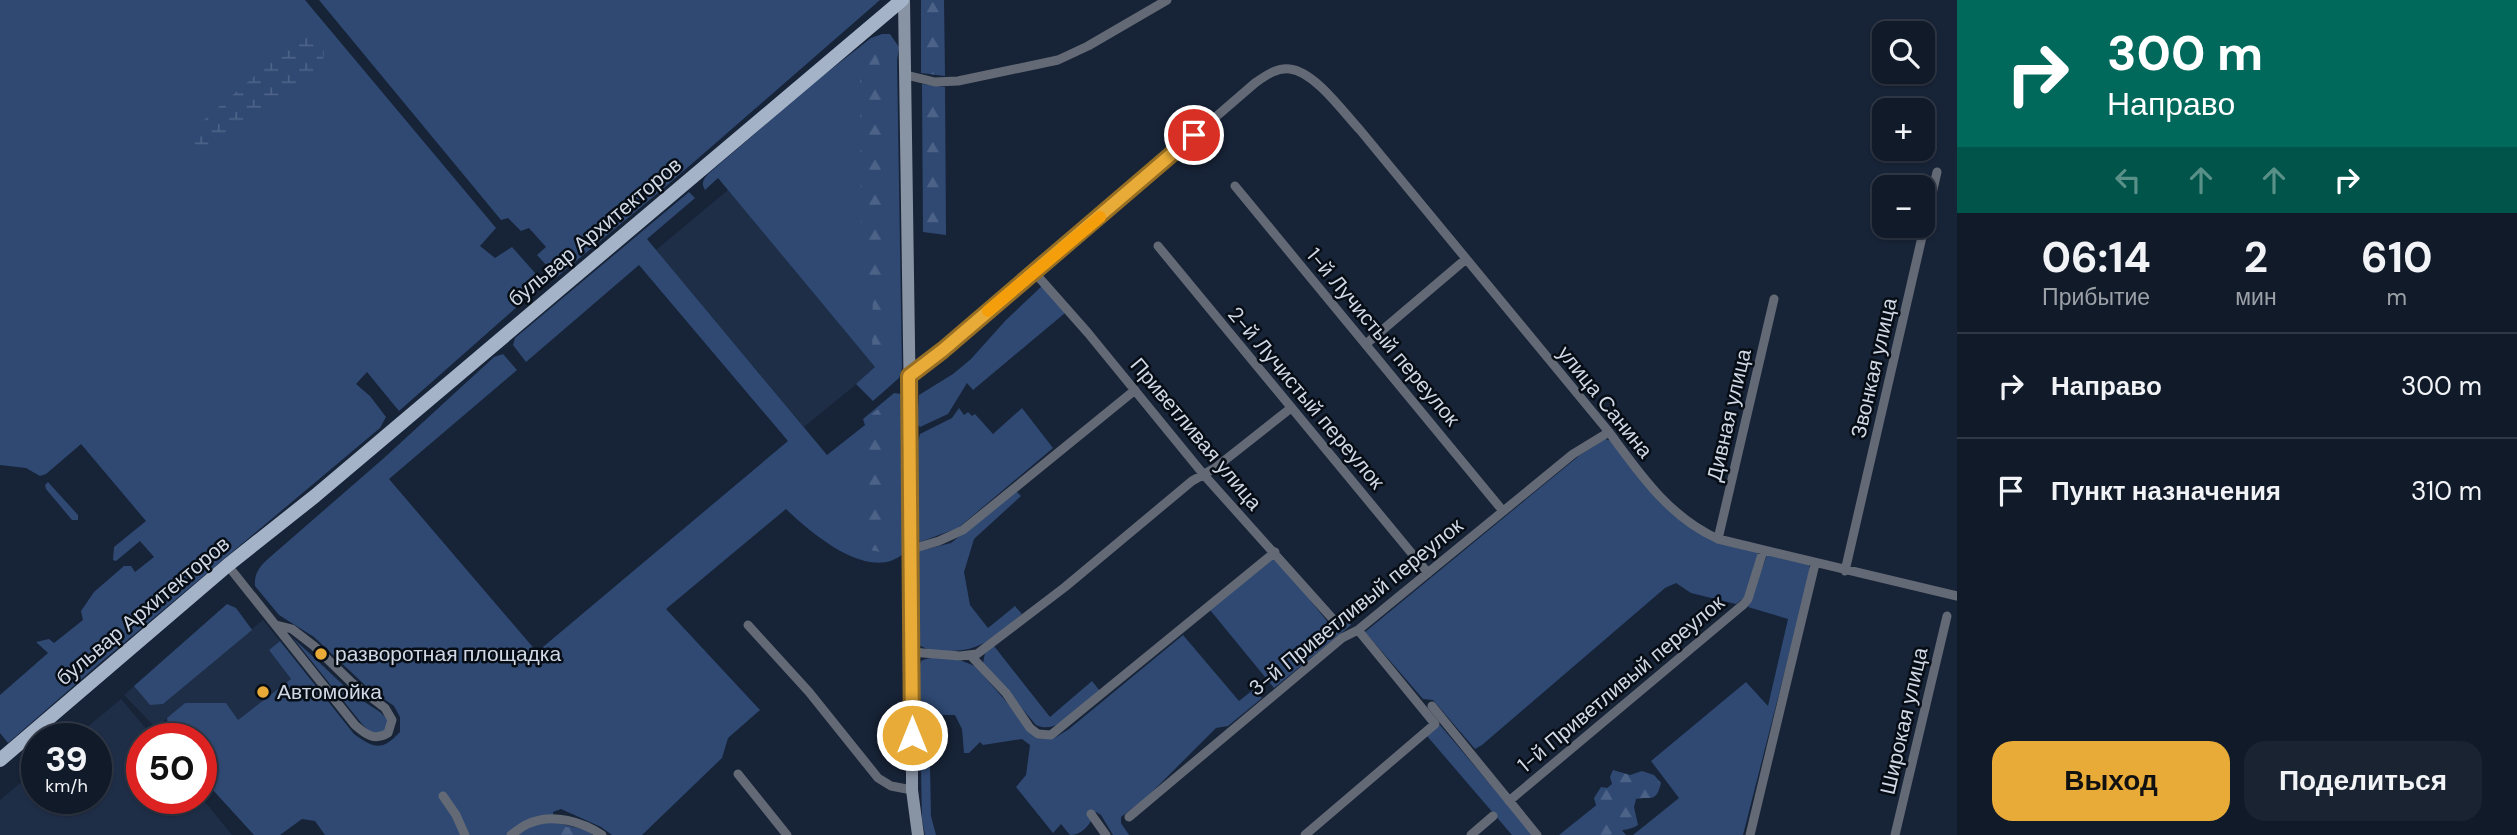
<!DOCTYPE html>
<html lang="ru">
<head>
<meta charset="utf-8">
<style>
  :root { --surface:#111a29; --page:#1a2331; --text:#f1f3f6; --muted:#9ca1a8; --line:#303846; --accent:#e8ab37 }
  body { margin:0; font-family:"DM Sans",sans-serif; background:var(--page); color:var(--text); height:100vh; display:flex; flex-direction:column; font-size:26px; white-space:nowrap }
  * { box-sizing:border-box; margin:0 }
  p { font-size:23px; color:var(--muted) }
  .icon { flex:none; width:38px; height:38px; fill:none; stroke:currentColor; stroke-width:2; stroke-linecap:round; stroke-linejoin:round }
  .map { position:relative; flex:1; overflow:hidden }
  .side { display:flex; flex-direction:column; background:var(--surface); width:560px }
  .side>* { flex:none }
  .top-card { background:#00695c; color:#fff; overflow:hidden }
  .fabs { position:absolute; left:1872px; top:21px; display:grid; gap:14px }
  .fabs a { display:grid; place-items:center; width:63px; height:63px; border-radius:14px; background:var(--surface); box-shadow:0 2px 5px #0004,0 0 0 2px var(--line); font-size:35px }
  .speed { position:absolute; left:21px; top:723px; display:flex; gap:14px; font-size:35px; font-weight:700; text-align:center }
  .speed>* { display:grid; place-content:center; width:91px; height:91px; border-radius:50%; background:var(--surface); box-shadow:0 2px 5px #0004,0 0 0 2px var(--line); line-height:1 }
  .speed small { font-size:18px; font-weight:400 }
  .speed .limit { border:10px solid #d22; background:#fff; color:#111 }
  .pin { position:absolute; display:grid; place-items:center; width:60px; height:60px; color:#fff; margin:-30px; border:4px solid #fff; border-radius:50%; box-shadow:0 2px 7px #0007 }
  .me { position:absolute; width:77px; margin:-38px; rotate:0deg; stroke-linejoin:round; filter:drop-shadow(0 0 5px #0008) }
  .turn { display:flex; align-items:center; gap:24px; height:147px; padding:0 35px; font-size:32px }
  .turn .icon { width:91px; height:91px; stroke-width:2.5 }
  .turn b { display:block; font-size:49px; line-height:60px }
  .lanes { display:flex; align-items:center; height:66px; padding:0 35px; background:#0003; justify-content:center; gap:35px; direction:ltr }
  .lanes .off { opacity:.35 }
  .eta { display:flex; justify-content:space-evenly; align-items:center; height:119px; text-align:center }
  .eta b { font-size:42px; font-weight:700; line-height:49px }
  .primary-button { display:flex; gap:14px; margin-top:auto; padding:14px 35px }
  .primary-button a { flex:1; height:80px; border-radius:21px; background:var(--accent); color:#111; font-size:28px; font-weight:700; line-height:80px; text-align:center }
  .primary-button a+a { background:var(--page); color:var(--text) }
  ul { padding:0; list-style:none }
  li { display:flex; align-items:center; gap:21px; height:105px; padding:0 35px; border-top:2px solid var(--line) }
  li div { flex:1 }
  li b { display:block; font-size:26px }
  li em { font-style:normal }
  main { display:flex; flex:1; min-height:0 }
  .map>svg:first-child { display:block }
</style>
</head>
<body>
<main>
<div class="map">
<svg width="1957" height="835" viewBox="0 0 1957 835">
  <defs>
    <pattern id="forest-firs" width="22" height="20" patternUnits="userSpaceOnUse" patternTransform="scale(1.75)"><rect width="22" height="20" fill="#2f4973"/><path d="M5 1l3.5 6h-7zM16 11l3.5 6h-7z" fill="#4c6287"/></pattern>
    <pattern id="wetland-marsh" width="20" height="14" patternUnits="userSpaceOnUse" patternTransform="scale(1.75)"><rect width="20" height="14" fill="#2f4973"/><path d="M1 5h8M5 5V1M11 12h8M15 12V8" fill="none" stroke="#4c6287"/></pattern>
  </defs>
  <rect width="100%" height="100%" fill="#172337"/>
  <path fill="#1f2e47" d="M 728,190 L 876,368 L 804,427 L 656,250 Z
    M 227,604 L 236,608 L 252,629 L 263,620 L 280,641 L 269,650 L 291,679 L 238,720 L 185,703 L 156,728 L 124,695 Z
    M 121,699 L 154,738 L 142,738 L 142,798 L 201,797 L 232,835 L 0,835 L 0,800 L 37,769 L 37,798 L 96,798 L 96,738 L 74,738 Z"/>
  <path fill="#2f4973" d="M 0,0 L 305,0 L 496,228 L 480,246 L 495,258 L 512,247 L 544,283 L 399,411 L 367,372 L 356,384 L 370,396 L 386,417 L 380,428 L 100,663 L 8,743 L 0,733 L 0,695 L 48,653 L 36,642 L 49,639 L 54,643 L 83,620 L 81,611 L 94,592 L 124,566 L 131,566 L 135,572 L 154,557 L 140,541 L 116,561 L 113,560 L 114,547 L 146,521 L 81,444 L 46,474 L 40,476 L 26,468 L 0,465 Z
    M 319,0 L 880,0 L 664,188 L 557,277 L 537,255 L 546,247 L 529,228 L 521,231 L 508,218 L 501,220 Z
    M 882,34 L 890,34 L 899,47 L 897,60 L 902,368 L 899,378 L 873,401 L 856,384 L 875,367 L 718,178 L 705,190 C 701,183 703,180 708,174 L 820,78 L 871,38 Z
    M 689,192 L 695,198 L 647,239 L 827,455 L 865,425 L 863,419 L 894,393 L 901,394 L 904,553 C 870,584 811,533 786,509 L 666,609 L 760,710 L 728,738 L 722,758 L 642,835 L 612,835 L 601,827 L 561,809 L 553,812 L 554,822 L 586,830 L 593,835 L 325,835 L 315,821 L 302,819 L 280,835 L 254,835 L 201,777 L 201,738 L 178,738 L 168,726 L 167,718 L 185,703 L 226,703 L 238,720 L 291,679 L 269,650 L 280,641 L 354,734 C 375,749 382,751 400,732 L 400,717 L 394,706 L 367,687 L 314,637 L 279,615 L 255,586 C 254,573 260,566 269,558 L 384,458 L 494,357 L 503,354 L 517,370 L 389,479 L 537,652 L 788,441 L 639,265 L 526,362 L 513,345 L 515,338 Z
    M 1043,285 L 1065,313 L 973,390 L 967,383 L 948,414 L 920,427 L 917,424 L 919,395 L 953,374 L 971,359 L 1006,320 Z
    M 959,408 L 964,415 L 968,412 L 972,416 L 975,414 L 993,434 L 1022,408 L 1053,448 L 958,528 L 920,542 L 918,539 L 918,441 L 920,434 L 952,418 Z
    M 1605,439 L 1612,441 L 1672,513 L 1758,553 L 1745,597 L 1736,604 L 1691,593 L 1676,583 L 1665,588 L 1482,745 L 1475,749 L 1433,700 L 1423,699 L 1365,632 L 1580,455 Z
    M 48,482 L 78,515 L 78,520 L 72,520 L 46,489 L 45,485 Z
    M 1016,491 L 1021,496 L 974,539 L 964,572 L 970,605 L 988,628 L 1015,606 L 1022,614 C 996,635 982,652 947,651 C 936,651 929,651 919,645 L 919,551 L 951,543 Z
    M 1767,555 L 1809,565 L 1810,572 L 1743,835 L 1633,835 L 1679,798 L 1651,761 L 1746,682 L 1768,706 L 1788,619 L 1748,607 Z
    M 1272,559 L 1281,564 L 1331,626 L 1343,616 L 1351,625 L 1274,688 L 1210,610 Z
    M 227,604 L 236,608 L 252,630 L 163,704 L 150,705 L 134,686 Z
    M 1183,635 L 1239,701 L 1254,689 L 1262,698 L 1228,726 L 1216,728 L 1147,797 L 1121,817 L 1121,823 L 1129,835 L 1113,835 L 1101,815 L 1096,812 C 1091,822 1084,835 1070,835 L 1061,824 L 1053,833 L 1016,787 L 1026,775 L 1030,745 L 1022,739 L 983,745 L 980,742 L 969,753 L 964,753 L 962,729 L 955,715 L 929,715 L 931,816 L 936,835 L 925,835 L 922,819 L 919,668 L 921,661 C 936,653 962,659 976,667 L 1038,738 L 1053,739 L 1069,729 Z
    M 293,638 L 354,695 L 380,712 L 388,720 L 386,729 L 382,733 L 370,732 L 362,724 Z
    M 994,646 L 1050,717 L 1092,681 L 1100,691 C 1084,704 1058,736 1036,725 L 983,663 L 985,653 Z
    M 1440,725 L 1533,835 L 1512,835 L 1427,736 Z
    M 1599,803 L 1626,835 L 1559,835 Z"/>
  <path fill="url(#forest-firs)" d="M 921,0 L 944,0 L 945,76 L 921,73 Z
    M 865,49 L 877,53 L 881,71 L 882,363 L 872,363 L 873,279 L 864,268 L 861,251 L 860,60 Z
    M 922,84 L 945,87 L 946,235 L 923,232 Z
    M 882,406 L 883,530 L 880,552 L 870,550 L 862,518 L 862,430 L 866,425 L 867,418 Z
    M 1613,770 L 1630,775 L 1642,771 L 1654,775 L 1661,783 C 1656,803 1652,796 1636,799 L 1634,807 L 1638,825 C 1629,831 1618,829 1610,835 L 1596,835 L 1600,819 L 1594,798 L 1601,787 L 1607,788 L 1612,784 L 1610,777 Z
    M 541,825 L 578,828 L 581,835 L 534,835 Z"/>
  <path fill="url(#wetland-marsh)" d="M 309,32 L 316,37 L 324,48 L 323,63 L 227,141 L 205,151 L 197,147 L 192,138 L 198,125 L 289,46 Z"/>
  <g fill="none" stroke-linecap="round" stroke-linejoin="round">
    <path stroke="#646a75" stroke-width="9" d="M 906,75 L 935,82 L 958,81 L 1058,60 L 1088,46 L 1167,0
      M 1235,186 L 1503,511
      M 1158,246 L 1428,573
      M 1035,273 L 1088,333 L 1204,475 L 1332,618
      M 1366,344 L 1466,259
      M 909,376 L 943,350 L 1035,273 L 1255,83 C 1265,76 1277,67 1290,69 C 1315,72 1343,112 1360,130 L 1609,432 C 1640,474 1669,517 1718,539 L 1957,596
      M 1718,539 L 1774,299
      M 912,549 L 939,541 L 963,530 L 1135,390
      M 1845,571 L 1937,172
      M 233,572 L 355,725 C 366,735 375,741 388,733 L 392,720 L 385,708 L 351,682 L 314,646 L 292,629 L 276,625
      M 748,625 L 809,692 L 878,778 L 891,786 L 912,790
      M 911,652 L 960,656 L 977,654 L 1065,587 L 1192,481 L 1215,468 L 1291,408
      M 971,656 L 1006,693 L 1030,728 L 1038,734 L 1051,735 L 1275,552
      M 1432,706 L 1537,835
      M 738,774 L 787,835
      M 443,796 L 456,815 L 465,835
      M 1509,801 L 1744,604 L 1748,599 L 1763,551
      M 1091,814 L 1106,835
      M 1129,817 L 1342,638 L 1358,630 L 1573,454 L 1609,432
      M 511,835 C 517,831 523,825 530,823 C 553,813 583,822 602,835
      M 1305,835 L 1435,724 L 1358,630
      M 1471,835 L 1493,816
      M 1750,835 L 1815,564
      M 1895,835 L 1947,616"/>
    <path stroke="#8893a4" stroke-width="12" d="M 904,0 L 912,549 L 912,790 L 918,835"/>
    <path stroke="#a5b3c9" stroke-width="14" d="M 0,760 L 228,565 L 315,496 L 902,0"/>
  </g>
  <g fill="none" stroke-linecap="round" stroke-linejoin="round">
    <defs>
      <path id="route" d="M 912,735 L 909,376 L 943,350 L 1194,135"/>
    </defs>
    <use href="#route" stroke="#976f24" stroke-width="18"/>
    <use href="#route" stroke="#e8ab37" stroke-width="12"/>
    <path stroke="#f59e0b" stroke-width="12" d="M 988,311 L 1100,217"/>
  </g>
  <g fill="#e8ab37" stroke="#070d15" stroke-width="2.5">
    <circle cx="321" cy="654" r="7"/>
    <circle cx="263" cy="692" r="7"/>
  </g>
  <g text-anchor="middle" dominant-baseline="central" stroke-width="5" stroke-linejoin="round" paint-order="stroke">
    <g font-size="21" fill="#d0d8e6" stroke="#070d15">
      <text transform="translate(595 232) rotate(-40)">бульвар Архитекторов</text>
      <text transform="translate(1383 337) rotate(50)">1-й Лучистый переулок</text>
      <text transform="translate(1874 368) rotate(-77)">Звонкая улица</text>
      <text transform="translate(1306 398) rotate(50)">2-й Лучистый переулок</text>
      <text transform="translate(1605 402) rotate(51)">улица Санина</text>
      <text transform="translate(1729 415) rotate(-77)">Дивная улица</text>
      <text transform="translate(1196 434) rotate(50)">Приветливая улица</text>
      <text transform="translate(1356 607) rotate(-39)">3-й Приветливый переулок</text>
      <text transform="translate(143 611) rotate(-40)">бульвар Архитекторов</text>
      <text transform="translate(1621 684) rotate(-40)">1-й Приветливый переулок</text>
      <text transform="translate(1904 721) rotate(-77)">Широкая улица</text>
    </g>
    <g font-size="21" fill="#d0d8e6" stroke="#070d15" text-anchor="start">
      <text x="335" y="654">разворотная площадка</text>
      <text x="277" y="692">Автомойка</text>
    </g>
  </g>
</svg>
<div class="fabs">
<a><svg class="icon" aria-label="search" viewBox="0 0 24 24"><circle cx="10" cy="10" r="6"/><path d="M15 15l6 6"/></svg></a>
<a>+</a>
<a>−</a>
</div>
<div class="speed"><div>39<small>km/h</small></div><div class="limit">50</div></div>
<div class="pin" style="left:1194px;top:135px;background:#d93025"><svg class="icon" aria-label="arrive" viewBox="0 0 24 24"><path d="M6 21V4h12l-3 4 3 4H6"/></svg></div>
<svg class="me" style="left:912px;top:735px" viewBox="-20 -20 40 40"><circle r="17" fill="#e8ab37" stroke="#fff" stroke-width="3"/><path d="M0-11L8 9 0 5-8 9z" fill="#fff"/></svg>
</div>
<section class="side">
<div class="top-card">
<div class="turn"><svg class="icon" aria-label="right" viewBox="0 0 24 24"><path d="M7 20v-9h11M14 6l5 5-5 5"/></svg><div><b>300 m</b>Направо</div></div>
<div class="lanes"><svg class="icon off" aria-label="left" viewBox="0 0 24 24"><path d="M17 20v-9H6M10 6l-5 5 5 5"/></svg><svg class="icon off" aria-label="ahead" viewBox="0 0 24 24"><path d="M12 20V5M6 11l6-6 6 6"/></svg><svg class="icon off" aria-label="ahead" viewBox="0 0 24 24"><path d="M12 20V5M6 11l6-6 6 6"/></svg><svg class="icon" aria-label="right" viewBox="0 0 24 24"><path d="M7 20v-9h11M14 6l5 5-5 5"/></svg></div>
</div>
<div class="eta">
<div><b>06:14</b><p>Прибытие</p></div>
<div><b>2</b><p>мин</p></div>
<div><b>610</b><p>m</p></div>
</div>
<ul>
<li><svg class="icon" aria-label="right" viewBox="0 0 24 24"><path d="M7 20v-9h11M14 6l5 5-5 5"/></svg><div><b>Направо</b></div><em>300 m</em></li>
<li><svg class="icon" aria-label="arrive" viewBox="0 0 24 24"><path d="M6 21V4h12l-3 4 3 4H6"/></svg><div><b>Пункт назначения</b></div><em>310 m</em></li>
</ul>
<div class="primary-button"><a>Выход</a><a>Поделиться</a></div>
</section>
</main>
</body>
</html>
